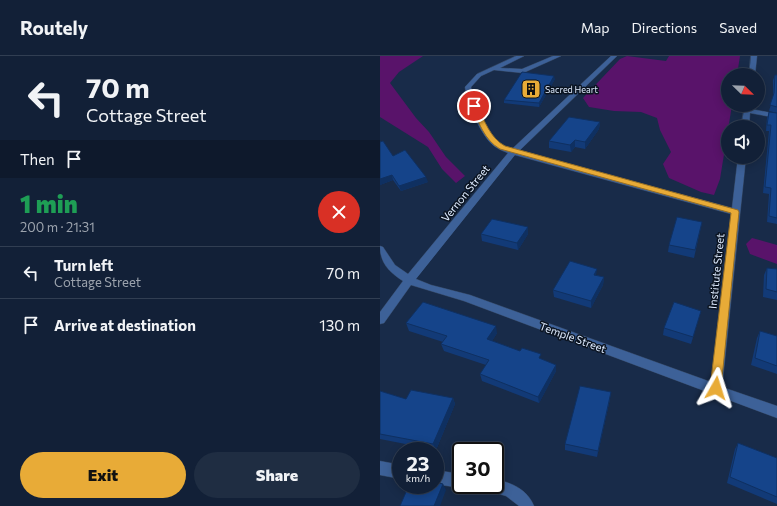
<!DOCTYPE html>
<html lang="en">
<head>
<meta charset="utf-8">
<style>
  :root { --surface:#122037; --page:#1f2d42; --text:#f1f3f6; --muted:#9ca3ad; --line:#313e52; --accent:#e8ab37 }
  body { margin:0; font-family:Commissioner,sans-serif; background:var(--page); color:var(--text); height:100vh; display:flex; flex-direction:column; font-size:15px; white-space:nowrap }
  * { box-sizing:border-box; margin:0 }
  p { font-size:13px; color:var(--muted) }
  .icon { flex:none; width:22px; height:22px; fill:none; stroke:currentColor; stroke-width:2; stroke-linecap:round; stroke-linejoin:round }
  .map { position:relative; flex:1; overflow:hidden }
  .details { display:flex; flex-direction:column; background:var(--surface); width:380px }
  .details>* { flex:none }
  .top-card { background:#122037; color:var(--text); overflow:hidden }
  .needle { width:26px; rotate:113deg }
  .tools { position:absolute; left:341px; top:12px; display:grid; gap:8px }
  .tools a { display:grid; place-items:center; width:44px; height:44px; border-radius:50%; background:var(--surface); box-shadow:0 2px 10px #0003,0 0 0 1px var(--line); font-size:20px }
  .speed { position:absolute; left:12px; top:386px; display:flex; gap:8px; font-size:20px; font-weight:700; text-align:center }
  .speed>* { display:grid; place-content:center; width:52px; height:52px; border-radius:50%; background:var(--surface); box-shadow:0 2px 10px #0003,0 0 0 1px var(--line); line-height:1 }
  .speed small { font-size:10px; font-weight:400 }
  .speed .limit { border:2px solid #111; border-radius:6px; background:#fff; color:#111 }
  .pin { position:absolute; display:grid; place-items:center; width:34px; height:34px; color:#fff; margin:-17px; border:2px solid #fff; border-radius:50%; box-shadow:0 1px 4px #0007 }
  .me { position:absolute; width:44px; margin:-22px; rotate:6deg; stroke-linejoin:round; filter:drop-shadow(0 0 3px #0008) }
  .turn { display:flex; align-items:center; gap:14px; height:84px; padding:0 20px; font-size:18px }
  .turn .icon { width:52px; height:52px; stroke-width:2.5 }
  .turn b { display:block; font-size:28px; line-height:34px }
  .then { display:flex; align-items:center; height:38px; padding:0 20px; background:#0003; gap:8px; font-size:15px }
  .round { display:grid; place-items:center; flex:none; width:42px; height:42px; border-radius:21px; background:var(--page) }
  .overview { display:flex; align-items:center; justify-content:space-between; height:68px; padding:0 20px }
  h1 { font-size:24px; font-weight:800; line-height:30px; color:#1e9e55 }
  .cta { display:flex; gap:8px; margin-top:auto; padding:8px 20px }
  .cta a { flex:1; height:46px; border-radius:24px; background:var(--accent); color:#111; font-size:16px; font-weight:800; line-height:46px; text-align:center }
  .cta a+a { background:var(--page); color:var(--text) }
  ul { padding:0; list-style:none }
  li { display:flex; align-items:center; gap:12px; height:52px; padding:0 20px; border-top:1px solid var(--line) }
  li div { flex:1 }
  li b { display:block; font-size:15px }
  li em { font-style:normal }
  header { display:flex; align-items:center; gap:24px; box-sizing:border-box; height:56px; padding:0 20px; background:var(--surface); border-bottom:1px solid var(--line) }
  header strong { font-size:19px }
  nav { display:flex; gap:22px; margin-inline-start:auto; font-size:14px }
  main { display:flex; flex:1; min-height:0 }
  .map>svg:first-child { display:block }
</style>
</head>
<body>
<header>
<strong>Routely</strong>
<nav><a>Map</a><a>Directions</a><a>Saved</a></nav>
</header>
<main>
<section class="details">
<div class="top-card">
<div class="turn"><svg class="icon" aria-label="left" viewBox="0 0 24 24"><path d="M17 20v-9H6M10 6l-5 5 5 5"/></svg><div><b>70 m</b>Cottage Street</div></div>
<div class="then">Then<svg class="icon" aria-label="arrive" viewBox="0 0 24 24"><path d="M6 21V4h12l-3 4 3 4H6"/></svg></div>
</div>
<div class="overview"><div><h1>1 min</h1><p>200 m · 21:31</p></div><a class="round" style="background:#d93025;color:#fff"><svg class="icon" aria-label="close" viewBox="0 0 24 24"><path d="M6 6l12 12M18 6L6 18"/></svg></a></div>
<ul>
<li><svg class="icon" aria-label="left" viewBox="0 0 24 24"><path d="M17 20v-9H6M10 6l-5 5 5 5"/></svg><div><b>Turn left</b><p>Cottage Street</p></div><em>70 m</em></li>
<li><svg class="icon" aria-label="arrive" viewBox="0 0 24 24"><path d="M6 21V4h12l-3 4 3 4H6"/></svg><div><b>Arrive at destination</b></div><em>130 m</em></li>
</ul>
<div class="cta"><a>Exit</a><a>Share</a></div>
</section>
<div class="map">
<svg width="397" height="450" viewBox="0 0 397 450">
  <rect width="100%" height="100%" fill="#182b49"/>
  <path fill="#59136a" d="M 0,0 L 43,0 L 19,16 L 10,27 L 36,62 L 49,76 L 66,101 L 85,120 L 76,127 L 62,113 L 48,91 L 0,61 Z
    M 247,0 L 286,5 L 289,0 L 360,0 L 357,19 L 348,19 L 348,49 L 352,49 L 340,123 L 334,139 L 321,136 L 289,122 L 283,108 L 291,96 L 280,74 L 277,62 L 261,56 L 234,55 L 209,51 L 203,42 L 240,3 Z
    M 372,182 L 397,189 L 397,208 L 370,198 L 366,188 Z"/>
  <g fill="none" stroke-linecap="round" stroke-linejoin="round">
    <defs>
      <path id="minor" d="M 136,0 L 144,0 L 120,12 L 142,13 L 173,0 L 181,0 L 143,17 L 114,14 L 101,20 L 91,31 C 93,46 107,75 118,86 C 122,89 127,91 132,93 L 231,0 L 237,0 L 139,95 L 352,152 L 358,101 L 366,101 L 342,331 L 397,350 L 397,362 L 84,245 L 31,229 L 4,267 L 0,268 L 0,256 L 23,225 C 9,216 0,207 0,190 L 3,191 L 15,209 L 28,218 L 128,97 C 123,95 118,93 114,90 C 101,80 87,47 85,31 L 97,18 ZM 135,99 L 351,158 L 331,326 L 90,239 L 51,229 L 36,223 Z
        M 371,0 L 377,0 L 375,19 L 369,19 Z
        M 365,49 L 371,49 L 371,53 L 397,58 L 397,62 L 370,57 L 369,71 L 361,71 Z
        M 0,405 L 21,409 L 21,423 L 0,419 Z
        M 55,414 L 81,418 L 81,429 L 86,430 L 81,432 L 55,428 Z
        M 115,423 C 132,427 147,433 154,450 L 139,450 L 126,440 L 105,434 L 103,429 L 115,429 Z"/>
    </defs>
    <use href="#minor" stroke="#334662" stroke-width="1"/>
    <use href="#minor" fill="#3d6198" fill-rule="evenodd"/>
  </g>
  <path fill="#123a77" d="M 395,19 L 397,19 L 397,57 L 389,55 L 393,42 L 393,24 Z
    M 175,23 L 159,51 L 124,47 L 124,44 Z
    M 389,56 L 397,57 L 397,168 L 387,166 L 389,138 L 383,137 L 389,75 L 386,75 L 387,62 Z
    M 220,66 L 219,73 L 205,93 L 195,91 L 191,96 L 169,92 L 169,85 Z
    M 13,100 L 48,126 L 21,135 L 13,124 L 0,129 Z
    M 322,166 L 314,202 L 288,196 L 289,189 Z
    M 148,171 L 148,178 L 138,194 L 102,185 L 101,178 Z
    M 387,212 L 397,213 L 397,244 L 383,241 L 384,219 Z
    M 216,219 L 224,221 L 223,229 L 211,252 L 174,241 L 173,234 Z
    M 321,255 L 311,288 L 283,279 L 284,272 Z
    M 26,267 L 117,277 L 112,285 L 176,309 L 176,315 L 159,347 L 102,325 L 100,318 L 106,309 L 64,295 L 61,288 L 63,286 L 29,275 Z
    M 380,275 L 397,280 L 397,318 L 371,309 L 377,282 Z
    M 0,335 L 26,343 L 73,342 L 75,348 L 56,394 L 0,383 Z
    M 230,343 L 217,401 L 185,394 L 185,388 Z
    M 358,387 L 397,402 L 397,448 L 347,427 L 355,393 Z"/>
  <path fill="#0f3061" d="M 174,20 L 175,23 L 159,51 L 159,47 Z
    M 220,66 L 219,73 L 205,93 L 205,86 Z
    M 195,84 L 195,91 L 191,96 L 190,89 Z
    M 12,119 L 13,124 L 0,129 L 0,123 Z
    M 46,121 L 48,126 L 21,135 L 19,130 Z
    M 148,171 L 148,178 L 138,194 L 137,187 Z
    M 217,213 L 216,220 L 214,219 Z
    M 224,221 L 223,229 L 211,252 L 211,245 Z
    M 116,270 L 117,277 L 109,290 L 107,283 Z
    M 176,309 L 176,315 L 159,347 L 158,341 Z
    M 231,336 L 230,343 L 217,401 L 218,395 Z
    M 73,342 L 75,348 L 56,394 L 53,388 Z
    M 63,428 L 66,434 L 60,450 L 54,450 Z"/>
  <path fill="#15448a" stroke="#0f3061" d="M 142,16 L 174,20 L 159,47 L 124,44 Z
    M 395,19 L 397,19 L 397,51 L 390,49 L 394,37 Z
    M 389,56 L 397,57 L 397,162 L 389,160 L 391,132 L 385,131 L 391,69 L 387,69 Z
    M 189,61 L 220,66 L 205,86 L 195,84 L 190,89 L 169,85 Z
    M 3,85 L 13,100 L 25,94 L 46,121 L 19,130 L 12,119 L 0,123 L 0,86 Z
    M 297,161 L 322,166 L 315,194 L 289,189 Z
    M 112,163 L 148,171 L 137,187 L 101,178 Z
    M 190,205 L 217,213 L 214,219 L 224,221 L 211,245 L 173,234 Z
    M 387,212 L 397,213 L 397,236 L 386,233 Z
    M 43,246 L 116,270 L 107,283 L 140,295 L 142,292 L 161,298 L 159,302 L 176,309 L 158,341 L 100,318 L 109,304 L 61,288 L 67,280 L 26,267 Z
    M 294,246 L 321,255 L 313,281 L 284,272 Z
    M 380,275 L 397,280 L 397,310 L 375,302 Z
    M 200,330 L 231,336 L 218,395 L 185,388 Z
    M 31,334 L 73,342 L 53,388 L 0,378 L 0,335 L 26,343 Z
    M 358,387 L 397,402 L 397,441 L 350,421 Z
    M 55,426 L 63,428 L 54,450 L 20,450 L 29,429 L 55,429 Z"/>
  <path fill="#e8ab37" stroke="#976f24" d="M 92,49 L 97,50 C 105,65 110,82 125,90 L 358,154 L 359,156 L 341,332 L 340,336 L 336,337 L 332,336 L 330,332 L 351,157 L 120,93 C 104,84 99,66 91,50 Z"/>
  <defs>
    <symbol id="building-square" viewBox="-11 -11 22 22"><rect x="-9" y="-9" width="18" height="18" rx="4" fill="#e8ab37" stroke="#0b1421"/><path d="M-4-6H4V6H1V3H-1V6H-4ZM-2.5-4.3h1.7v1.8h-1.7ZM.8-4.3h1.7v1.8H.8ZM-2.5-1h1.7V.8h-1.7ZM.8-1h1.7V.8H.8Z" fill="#111"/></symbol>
  </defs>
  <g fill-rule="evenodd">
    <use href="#building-square" x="140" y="22" width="22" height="22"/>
  </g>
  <g text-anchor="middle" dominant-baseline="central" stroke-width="3" stroke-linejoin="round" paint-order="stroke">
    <g font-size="9" fill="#dce9fd" stroke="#0b1421" text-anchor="start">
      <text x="165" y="33">Sacred Heart</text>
    </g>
    <g font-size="11" fill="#dce9fd" stroke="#0b1421">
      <text transform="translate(85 137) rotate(-51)">Vernon Street</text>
      <text transform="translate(336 215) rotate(-84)">Institute Street</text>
      <text transform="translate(193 281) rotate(20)">Temple Street</text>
    </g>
  </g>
</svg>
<div class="tools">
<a><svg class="needle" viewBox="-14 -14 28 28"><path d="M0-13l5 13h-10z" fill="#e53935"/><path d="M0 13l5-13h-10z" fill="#9ca3ad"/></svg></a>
<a><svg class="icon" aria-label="sound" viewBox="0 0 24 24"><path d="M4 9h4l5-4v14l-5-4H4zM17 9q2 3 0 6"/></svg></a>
</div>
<div class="speed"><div>23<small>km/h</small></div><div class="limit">30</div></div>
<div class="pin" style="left:94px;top:50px;background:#d93025"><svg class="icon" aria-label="arrive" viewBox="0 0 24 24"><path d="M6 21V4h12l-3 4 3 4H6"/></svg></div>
<svg class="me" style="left:336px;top:332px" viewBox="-20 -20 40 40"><path d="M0-17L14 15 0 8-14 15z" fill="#e8ab37" stroke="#fff" stroke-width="4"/></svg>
</div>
</main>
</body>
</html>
